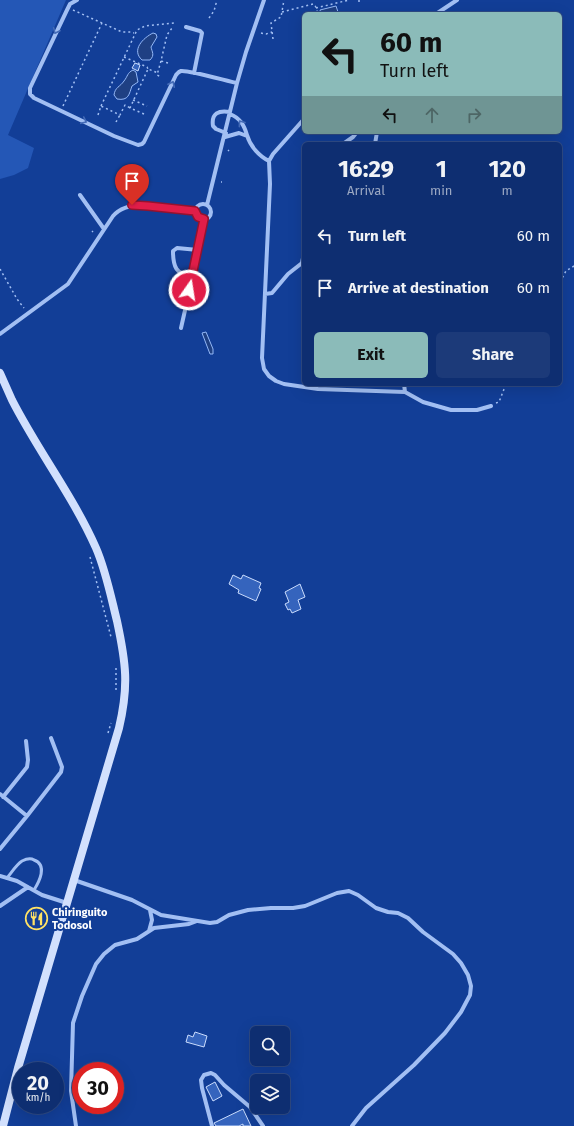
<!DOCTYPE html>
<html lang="en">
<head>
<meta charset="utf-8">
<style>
  :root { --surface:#0e2e71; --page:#1c3a79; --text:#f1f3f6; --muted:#9ba8c3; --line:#2e4a84; --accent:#8bbbb9 }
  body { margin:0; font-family:"Fira Sans",sans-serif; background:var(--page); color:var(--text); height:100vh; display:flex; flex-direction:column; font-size:15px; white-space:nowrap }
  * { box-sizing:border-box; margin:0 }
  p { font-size:13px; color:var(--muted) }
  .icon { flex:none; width:22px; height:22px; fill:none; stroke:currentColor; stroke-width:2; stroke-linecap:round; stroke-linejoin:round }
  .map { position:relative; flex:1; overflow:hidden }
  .sheet { position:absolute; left:302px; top:142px; width:260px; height:244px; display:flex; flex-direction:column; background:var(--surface); border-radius:6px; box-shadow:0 4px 16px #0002,0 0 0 1px var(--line) }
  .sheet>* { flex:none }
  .hud { position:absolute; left:302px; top:12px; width:260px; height:122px; border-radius:6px; box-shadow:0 4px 16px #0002,0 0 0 1px var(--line); background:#8bbbb9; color:#111; overflow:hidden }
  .buttons { position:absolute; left:250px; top:1026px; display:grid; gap:8px }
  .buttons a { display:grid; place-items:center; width:40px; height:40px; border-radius:6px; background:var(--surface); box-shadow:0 4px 16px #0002,0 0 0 1px var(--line); font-size:20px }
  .speed { position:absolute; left:12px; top:1062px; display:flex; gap:8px; font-size:20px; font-weight:700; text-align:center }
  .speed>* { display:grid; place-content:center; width:52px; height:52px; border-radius:50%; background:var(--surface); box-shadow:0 4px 16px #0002,0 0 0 1px var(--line); line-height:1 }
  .speed small { font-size:10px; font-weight:400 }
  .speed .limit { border:6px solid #d22; background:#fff; color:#111 }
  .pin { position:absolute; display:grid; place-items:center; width:34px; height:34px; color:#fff; margin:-41px -17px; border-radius:50% 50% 50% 0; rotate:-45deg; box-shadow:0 0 4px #0007 }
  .pin .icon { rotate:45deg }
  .me { position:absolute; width:44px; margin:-22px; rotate:13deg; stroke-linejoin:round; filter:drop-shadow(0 0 3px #0008) }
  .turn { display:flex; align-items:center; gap:14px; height:84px; padding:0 12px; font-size:18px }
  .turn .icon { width:52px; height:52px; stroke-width:2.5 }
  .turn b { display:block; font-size:28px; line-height:34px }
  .lanes { display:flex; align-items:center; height:38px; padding:0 12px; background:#0003; justify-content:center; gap:20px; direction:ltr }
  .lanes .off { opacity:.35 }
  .eta { display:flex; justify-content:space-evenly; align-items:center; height:68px; text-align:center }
  .eta b { font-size:24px; font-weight:700; line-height:28px }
  .primary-button { display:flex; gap:8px; margin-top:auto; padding:8px 12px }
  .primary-button a { flex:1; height:46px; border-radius:6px; background:var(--accent); color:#111; font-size:16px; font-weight:700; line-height:46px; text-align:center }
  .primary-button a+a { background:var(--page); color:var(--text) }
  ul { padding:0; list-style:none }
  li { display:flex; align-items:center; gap:12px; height:52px; padding:0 12px }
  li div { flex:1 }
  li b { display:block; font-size:15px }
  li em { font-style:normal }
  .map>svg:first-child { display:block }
</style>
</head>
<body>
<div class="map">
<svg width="574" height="1126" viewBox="0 0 574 1126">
  <rect width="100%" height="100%" fill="#123e97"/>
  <path fill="#2457b6" d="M 0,0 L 66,0 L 8,135 L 34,148 L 28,168 L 14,175 L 0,179 Z"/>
  <path fill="#1f4083" stroke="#94b8f7" d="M 336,6 L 338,12 L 332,14 L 321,14 L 320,10 Z
    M 153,33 L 156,34 L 157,37 L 151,47 C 152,52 155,55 150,60 L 142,60 C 131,50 143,38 153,33 Z
    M 133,70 L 136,72 L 138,82 L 132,86 C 129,94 129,101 117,99 L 114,95 C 115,87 120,87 124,81 C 128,76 127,73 133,70 Z
    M 206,332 L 213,349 L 213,354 L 210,354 L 202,333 Z"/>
  <path fill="#3564bd" stroke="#cadcfd" d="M 135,63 L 140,65 L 138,71 L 132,68 Z
    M 233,575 L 241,579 L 243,575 L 261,583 L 259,588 L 261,589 L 256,601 L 238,593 L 239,590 L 229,584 Z
    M 300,584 L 305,597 L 298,600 L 301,609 L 292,613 L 290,609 L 288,610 L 285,604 L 289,602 L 285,592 Z
    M 195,1032 L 207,1036 L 204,1047 L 186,1042 L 188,1035 L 193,1037 Z
    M 215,1082 L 222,1096 L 213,1101 L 206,1087 Z
    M 243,1109 L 251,1126 L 243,1126 L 243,1124 L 239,1126 L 216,1126 L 214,1123 Z"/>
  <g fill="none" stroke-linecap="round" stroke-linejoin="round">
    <path stroke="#a2bff3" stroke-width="1.5" stroke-dasharray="2 3" stroke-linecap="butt" d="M 359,0 L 359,2
      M 316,8 L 349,0
      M 73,10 L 122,32 L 131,32 L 134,33
      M 282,12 L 313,4 L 315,5 L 318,14
      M 209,18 L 214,11 L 217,0
      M 261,33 L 266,34 L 272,32
      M 273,39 L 271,23 L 281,17 L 284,0
      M 124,57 L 147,67 L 148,69
      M 161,61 L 157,75 L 161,77
      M 168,63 L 161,61 L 167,35 L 172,28
      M 133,100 L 147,106
      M 63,106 L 102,23
      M 101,106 L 137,30 L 145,26 L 175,23
      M 144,114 L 130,108 L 148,69 L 158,73
      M 98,115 L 101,106 L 120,115 L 125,105 L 130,108
      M 116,122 L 120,115
      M 228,150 L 229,151
      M 221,182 L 222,182
      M 92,232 L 93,231
      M 0,269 L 17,299 L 24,308
      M 560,282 L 566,271 L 574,266
      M 496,403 L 499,402 L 506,384
      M 90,557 L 111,637
      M 116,668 L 116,692
      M 108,733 L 111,723"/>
    <path stroke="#a2bff3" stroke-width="3" d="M 7,878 C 12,872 16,865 22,861 C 26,859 31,858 34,860 C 48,865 39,882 34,890"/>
    <path stroke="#a2bff3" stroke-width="4" d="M 77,0 L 70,4 L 67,10 L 30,88 L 30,94 L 34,98 L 114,136 L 138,145 L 142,144 L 144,142 L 176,75 C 178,73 178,72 181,71 C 189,70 227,81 237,83
      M 436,14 L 457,0
      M 186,27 L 200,31 L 202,33 L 194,73
      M 230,114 C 240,118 244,125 247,135 C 250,146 259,156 269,161 L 270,184 L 262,358 L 264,369 L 269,376 L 276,381 L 284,384 L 318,389 L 405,392 L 423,402 L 451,410 L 477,410 L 491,406
      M 226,133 L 216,129 L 213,126 C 211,113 219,110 230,112
      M 225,137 L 239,133 L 247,136
      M 343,144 L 353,137 L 357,132
      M 375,144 L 377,132
      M 269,161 L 273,154 L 304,119
      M 80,195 L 104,229
      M195 212a8 8 0 1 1 16 0a8 8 0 1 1-16 0Z
      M 207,205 L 237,83 L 246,52 L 264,0
      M 192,277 C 176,274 173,267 173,251 L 177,248 L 198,250
      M 265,294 L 272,293 L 288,274 L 302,263 L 303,258 L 304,229
      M 181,328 L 198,253 L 204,219
      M 0,334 L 68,284 L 113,216 C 130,196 172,208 195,211
      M 404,384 L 405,392
      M 0,794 L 27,816
      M 3,797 L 27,767 L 28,760 L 26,741
      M 0,849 L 27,816 L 61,772 L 62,767 L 51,738
      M 0,876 L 17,881 L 42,895 L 67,903
      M 74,880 L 132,900 L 161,915 L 210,923 L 217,922 L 229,915 L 248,910 L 271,908 L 293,908 L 305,906 L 337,893 L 349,891 L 358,895 L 376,908 L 388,912 L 398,913 L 408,918 L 423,932 L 453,954 L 461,963 L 468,975 L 471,986 L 470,995 L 461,1012 L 445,1033 L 414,1065 L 366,1108 L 352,1126
      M 0,906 L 28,887
      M 149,931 L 152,920 L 150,910
      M 76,1126 L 71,1091 L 73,1023 L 82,996 L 96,964 L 104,954 L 115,945 L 137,939 L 154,928 L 189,924 L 197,921
      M 212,1126 L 202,1088 L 201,1080 L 204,1075 L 211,1073 L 215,1075 L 224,1085 L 250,1107 L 263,1126"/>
    <path stroke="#d2e0fd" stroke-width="8" d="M 0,373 C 4,382 8,391 12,400 C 38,451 73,496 96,548 C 106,571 111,597 117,621 C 126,663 129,686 119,728 L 18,1068 L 3,1126"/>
  </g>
  <defs><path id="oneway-chevron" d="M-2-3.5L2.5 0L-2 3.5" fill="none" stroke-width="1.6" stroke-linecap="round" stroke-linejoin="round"/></defs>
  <g stroke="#446bb7">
    <use href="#oneway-chevron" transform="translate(56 31) rotate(115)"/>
    <use href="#oneway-chevron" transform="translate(172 84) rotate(-65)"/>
    <use href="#oneway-chevron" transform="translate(84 121) rotate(25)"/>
    <use href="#oneway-chevron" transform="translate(241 123) rotate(-126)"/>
  </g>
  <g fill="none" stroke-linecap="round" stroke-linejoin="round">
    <defs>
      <path id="route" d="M 132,205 L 148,206 L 195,211 L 198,217 L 204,219 L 189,290"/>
    </defs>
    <use href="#route" stroke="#92132f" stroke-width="10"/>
    <use href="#route" stroke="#e11d48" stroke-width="7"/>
  </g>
  <defs>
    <symbol id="restaurant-ring" viewBox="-11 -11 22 22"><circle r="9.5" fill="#123e97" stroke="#ffe265" stroke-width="1.5"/><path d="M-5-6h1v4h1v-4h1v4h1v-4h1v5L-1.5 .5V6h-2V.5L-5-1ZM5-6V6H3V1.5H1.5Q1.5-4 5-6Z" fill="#ffe265"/></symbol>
  </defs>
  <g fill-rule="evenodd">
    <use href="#restaurant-ring" x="24" y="906" width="25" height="25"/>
  </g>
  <g text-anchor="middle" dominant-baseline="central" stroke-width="4" stroke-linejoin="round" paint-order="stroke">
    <g font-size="11" font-weight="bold" fill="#fff" stroke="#123e97" text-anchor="start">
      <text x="52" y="912">Chiringuito<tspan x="52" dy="13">Todosol</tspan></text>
    </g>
  </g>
</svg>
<div class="buttons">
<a><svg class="icon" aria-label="search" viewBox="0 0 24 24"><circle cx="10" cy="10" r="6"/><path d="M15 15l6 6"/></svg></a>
<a><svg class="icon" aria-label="layers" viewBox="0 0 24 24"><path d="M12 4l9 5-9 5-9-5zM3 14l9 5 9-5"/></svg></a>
</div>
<div class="speed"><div>20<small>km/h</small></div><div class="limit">30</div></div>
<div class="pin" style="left:132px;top:205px;background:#d93025"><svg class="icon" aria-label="arrive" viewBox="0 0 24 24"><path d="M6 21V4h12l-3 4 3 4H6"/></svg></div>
<svg class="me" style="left:189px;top:290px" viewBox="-20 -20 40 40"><circle r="17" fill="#e11d48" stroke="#fff" stroke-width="3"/><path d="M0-11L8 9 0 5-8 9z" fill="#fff"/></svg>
<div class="hud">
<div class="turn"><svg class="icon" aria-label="left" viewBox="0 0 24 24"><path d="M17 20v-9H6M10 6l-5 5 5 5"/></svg><div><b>60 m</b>Turn left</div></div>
<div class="lanes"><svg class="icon" aria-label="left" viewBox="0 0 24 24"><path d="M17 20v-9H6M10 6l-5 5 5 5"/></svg><svg class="icon off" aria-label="ahead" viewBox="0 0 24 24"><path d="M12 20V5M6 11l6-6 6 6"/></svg><svg class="icon off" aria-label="right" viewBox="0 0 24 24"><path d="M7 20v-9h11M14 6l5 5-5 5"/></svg></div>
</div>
<section class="sheet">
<div class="eta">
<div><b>16:29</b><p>Arrival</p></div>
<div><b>1</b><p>min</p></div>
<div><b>120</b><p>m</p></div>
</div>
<ul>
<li><svg class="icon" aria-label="left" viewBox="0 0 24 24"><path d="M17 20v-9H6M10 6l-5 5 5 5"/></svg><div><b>Turn left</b></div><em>60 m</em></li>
<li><svg class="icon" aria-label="arrive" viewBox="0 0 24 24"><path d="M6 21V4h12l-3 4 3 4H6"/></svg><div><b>Arrive at destination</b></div><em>60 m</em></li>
</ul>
<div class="primary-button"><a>Exit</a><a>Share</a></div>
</section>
</div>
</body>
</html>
